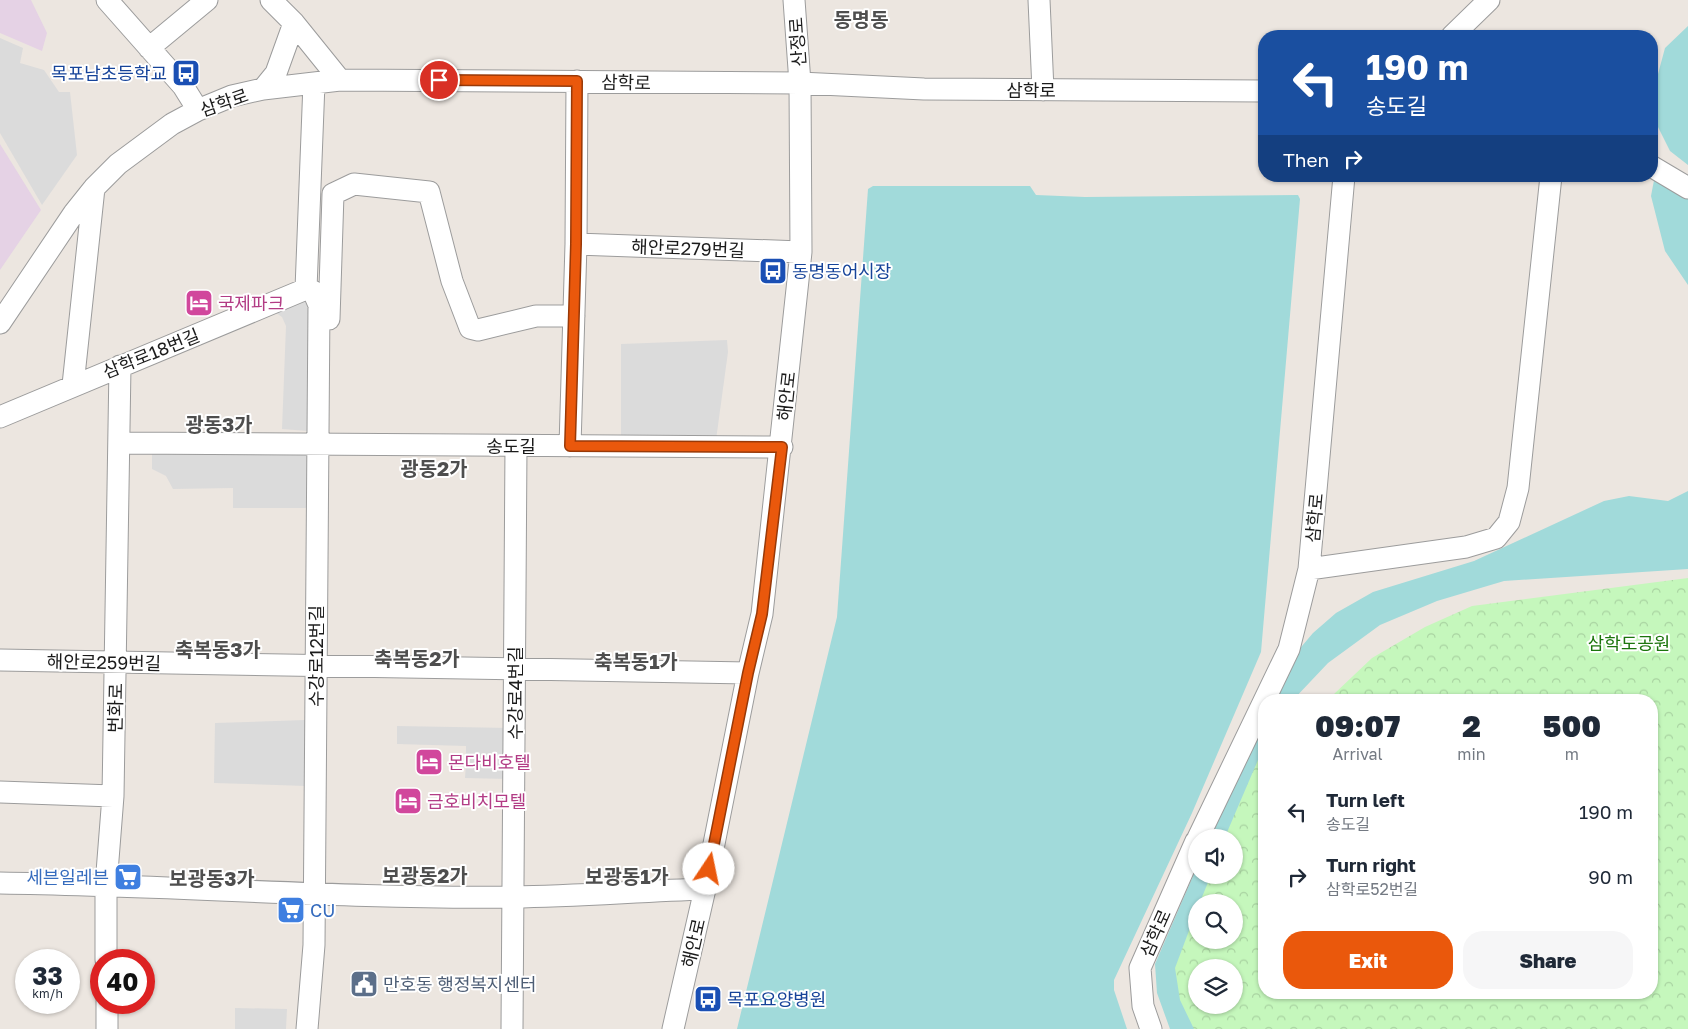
<!DOCTYPE html>
<html lang="en">
<head>
<meta charset="utf-8">
<style>
  :root { --surface:#fff; --page:#f6f6f7; --text:#1f2937; --muted:#747a83; --accent:#ea580c }
  body { margin:0; font-family:"Golos Text","Noto Sans KR",sans-serif; background:var(--page); color:var(--text); height:100vh; display:flex; flex-direction:column; font-size:19px; white-space:nowrap }
  * { box-sizing:border-box; margin:0 }
  p { font-size:16px; color:var(--muted) }
  .icon { flex:none; width:28px; height:28px; fill:none; stroke:currentColor; stroke-width:2; stroke-linecap:round; stroke-linejoin:round }
  .map { position:relative; flex:1; overflow:hidden }
  .drawer { position:absolute; left:1258px; top:694px; width:400px; height:305px; display:flex; flex-direction:column; background:var(--surface); border-radius:20px; box-shadow:0 1px 4px #0004 }
  .drawer>* { flex:none }
  .banner { position:absolute; left:1258px; top:30px; width:400px; height:152px; border-radius:20px; box-shadow:0 1px 4px #0004; background:#1a4fa0; color:#fff; overflow:hidden }
  .controls { position:absolute; left:1188px; top:829px; display:grid; gap:10px }
  .controls a { display:grid; place-items:center; width:55px; height:55px; border-radius:50%; background:var(--surface); box-shadow:0 1px 4px #0004; font-size:25px }
  .speed { position:absolute; left:15px; top:949px; display:flex; gap:10px; font-size:25px; font-weight:700; text-align:center }
  .speed>* { display:grid; place-content:center; width:65px; height:65px; border-radius:50%; background:var(--surface); box-shadow:0 1px 4px #0004; line-height:1 }
  .speed small { font-size:12px; font-weight:400 }
  .speed .limit { border:8px solid #d22; background:#fff; color:#111 }
  .pin { position:absolute; display:grid; place-items:center; width:42px; height:42px; color:#fff; margin:-21px; border:2px solid #fff; border-radius:50%; box-shadow:0 1px 5px #0007 }
  .me { position:absolute; width:55px; margin:-28px; rotate:11deg; stroke-linejoin:round; filter:drop-shadow(0 0 4px #0008) }
  .turn { display:flex; align-items:center; gap:18px; height:105px; padding:0 25px; font-size:22px }
  .turn .icon { width:65px; height:65px; stroke-width:2.5 }
  .turn b { display:block; font-size:35px; line-height:42px }
  .then { display:flex; align-items:center; height:48px; padding:0 25px; background:#0003; gap:10px; font-size:19px }
  .eta { display:flex; justify-content:space-evenly; align-items:center; height:85px; text-align:center }
  .eta b { font-size:30px; font-weight:800; line-height:35px }
  .cta { display:flex; gap:10px; margin-top:auto; padding:10px 25px }
  .cta a { flex:1; height:58px; border-radius:20px; background:var(--accent); color:#fff; font-size:20px; font-weight:800; line-height:58px; text-align:center }
  .cta a+a { background:var(--page); color:var(--text) }
  ul { padding:0; list-style:none }
  li { display:flex; align-items:center; gap:15px; height:65px; padding:0 25px }
  li div { flex:1 }
  li b { display:block; font-size:19px }
  li em { font-style:normal }
  .map>svg:first-child { display:block }
</style>
</head>
<body>
<div class="map">
<svg width="1688" height="1029" viewBox="0 0 1688 1029">
  <defs>
    <pattern id="park-crowns" width="20" height="18" patternUnits="userSpaceOnUse" patternTransform="scale(1.25)"><rect width="20" height="18" fill="#c5f7bc"/><path d="M2 6a3 3 0 1 1 6 0M12 15a3 3 0 1 1 6 0" fill="none" stroke="#a9d3a1"/></pattern>
  </defs>
  <rect width="100%" height="100%" fill="#ece6e0"/>
  <path fill="#e5d2e5" d="M 0,0 L 31,0 L 47,33 L 42,51 L 0,33 Z
    M 0,144 L 41,210 L 0,270 Z"/>
  <path fill="url(#park-crowns)" fill-rule="evenodd" d="M 1688,578 L 1688,1029 L 1180,1029 L 1166,962 L 1205,875 L 1234,875 L 1234,838 L 1222,837 L 1264,743 L 1264,992 L 1651,992 L 1651,700 L 1320,700 L 1334,694 L 1372,658 L 1425,627 L 1472,606 ZM 1196,902 L 1234,902 L 1234,940 L 1196,940 ZM 1196,968 L 1234,968 L 1234,1005 L 1196,1005 Z"/>
  <path fill="#dbdbdb" d="M 0,38 L 23,48 L 20,63 L 44,70 L 59,92 L 70,92 L 77,155 L 42,205 L 0,133 Z
    M 301,297 L 307,304 L 311,313 L 308,431 L 282,429 L 286,326 L 282,317 L 272,310 Z
    M 727,340 L 728,352 L 716,440 L 621,436 L 621,344 Z
    M 152,443 L 317,444 L 317,508 L 233,508 L 233,488 L 173,489 L 166,476 L 152,469 Z
    M 305,720 L 306,786 L 214,783 L 215,723 Z
    M 397,726 L 510,728 L 508,779 L 465,778 L 466,764 L 469,764 L 469,761 L 466,760 L 466,746 L 397,744 Z
    M 235,1008 L 287,1009 L 286,1029 L 235,1029 Z"/>
  <path fill="#a1dada" d="M 1688,26 L 1688,165 L 1670,151 L 1657,125 L 1654,107 L 1654,89 L 1665,48 Z
    M 1655,175 L 1688,195 L 1688,285 L 1665,251 L 1651,196 Z
    M 873,186 L 1030,186 L 1036,195 L 1085,197 L 1298,195 L 1300,199 L 1261,652 L 1192,813 L 1114,980 L 1114,990 L 1127,1029 L 737,1029 L 837,617 L 868,189 Z
    M 1688,491 L 1688,569 L 1504,581 L 1437,601 L 1380,625 L 1328,663 L 1293,700 L 1272,700 L 1291,659 L 1313,633 L 1336,613 L 1373,592 L 1474,561 L 1604,501 L 1629,496 L 1668,501 Z
    M 1264,719 L 1264,746 L 1225,837 L 1210,838 Z
    M 1196,869 L 1196,875 L 1211,875 L 1200,902 L 1196,902 L 1196,912 L 1175,968 L 1180,1000 L 1194,1029 L 1170,1029 L 1157,993 L 1155,964 Z"/>
  <g fill="none" stroke-linecap="round" stroke-linejoin="round">
    <defs>
      <path id="minor" d="M 107,0 L 183,86 L 198,110
        M 271,0 L 294,23 L 340,80
        M 1039,0 L 1043,90
        M 1452,36 L 1489,0
        M 149,48 L 207,0
        M 263,89 L 276,73 L 294,23
        M 1651,166 L 1688,188
        M 576,244 L 801,252
        M 306,289 L 313,291 L 319,305 L 314,945 L 307,1029
        M 306,289 L 314,83
        M 329,319 L 333,194 L 354,184 L 429,192 L 452,281 L 470,328 L 478,330 L 536,316 L 574,316
        M 0,323 L 74,213 L 94,188 L 118,164 L 172,124 L 198,110 L 232,96 L 263,89 L 340,80 L 800,83 L 924,89 L 1264,91
        M 73,385 L 94,188
        M 0,417 L 306,289
        M 120,443 L 782,447
        M 570,446 L 576,244 L 577,81
        M 1309,569 L 1466,547 L 1496,538 L 1509,522 L 1518,488 L 1551,176
        M 0,660 L 748,673
        M 0,792 L 113,796
        M 1198,838 L 1289,649 L 1309,569 L 1344,176
        M 0,883 C 171,885 342,899 513,897 C 577,896 641,891 705,889
        M 106,960 L 106,885 L 113,796 L 120,366
        M 107,1002 L 107,1029
        M 512,1029 L 516,446
        M 673,1029 L 705,889 L 748,673 L 762,614 L 801,252 L 800,83 L 794,0
        M 1151,1029 L 1143,1006 L 1140,968 L 1196,841"/>
    </defs>
    <use href="#minor" stroke="#9c9c9c" stroke-width="23"/>
    <use href="#minor" stroke="#fff" stroke-width="21"/>
  </g>
  <g fill="none" stroke-linecap="round" stroke-linejoin="round">
    <defs>
      <path id="route" d="M 439,80 L 577,81 L 576,244 L 570,446 L 782,447 L 762,614 L 748,673 L 709,869"/>
    </defs>
    <use href="#route" stroke="#983908" stroke-width="12"/>
    <use href="#route" stroke="#ea580c" stroke-width="9"/>
  </g>
  <defs>
    <symbol id="bus-square" viewBox="-11 -11 22 22"><rect x="-9" y="-9" width="18" height="18" rx="4" fill="#1a4fb4" stroke="#fff"/><path d="M-5-6H5V4H4V6H2V4H-2V6H-4V4H-5ZM-3.5-4V0h7V-4ZM-3.5 1.2v1.5H-2V1.2ZM2 1.2v1.5H3.5V1.2Z" fill="#fff"/></symbol>
    <symbol id="hotel-square" viewBox="-11 -11 22 22"><rect x="-9" y="-9" width="18" height="18" rx="4" fill="#d1479c" stroke="#fff"/><path d="M-6-4.5h1.5V1H6V5H4.5V3h-9V5H-6ZM-4 0a1.8 1.8 0 1 1 3.6 0ZM.5 0V-2.5h3Q6-2.5 6 0Z" fill="#fff"/></symbol>
    <symbol id="supermarket-square" viewBox="-11 -11 22 22"><rect x="-9" y="-9" width="18" height="18" rx="4" fill="#3f7fe0" stroke="#fff"/><path d="M-6-5.5h2.5l.6 2H6L4.5 2H-2.5L-4.4-4H-6ZM-1.5 3.2a1.3 1.3 0 1 0 .1 0ZM3 3.2a1.3 1.3 0 1 0 .1 0Z" fill="#fff"/></symbol>
    <symbol id="civic-square" viewBox="-11 -11 22 22"><rect x="-9" y="-9" width="18" height="18" rx="4" fill="#5c6f8a" stroke="#fff"/><path d="M-.6-6.5H3V-4.5H.6V-3L4-1V1h2V6H-6V1h2V-1L-.6-3ZM-1.2 2.5V6h2.4V2.5Z" fill="#fff"/></symbol>
  </defs>
  <g fill-rule="evenodd">
    <use href="#bus-square" x="170" y="57" width="32" height="32"/>
    <use href="#bus-square" x="757" y="255" width="32" height="32"/>
    <use href="#hotel-square" x="183" y="287" width="32" height="32"/>
    <use href="#hotel-square" x="413" y="746" width="32" height="32"/>
    <use href="#hotel-square" x="392" y="785" width="32" height="32"/>
    <use href="#supermarket-square" x="112" y="861" width="32" height="32"/>
    <use href="#supermarket-square" x="275" y="894" width="32" height="32"/>
    <use href="#civic-square" x="348" y="968" width="32" height="32"/>
    <use href="#bus-square" x="692" y="983" width="32" height="32"/>
  </g>
  <g text-anchor="middle" dominant-baseline="central" stroke-width="4" stroke-linejoin="round" paint-order="stroke">
    <g font-size="18" fill="#1b1b1b" stroke="#fff">
      <text transform="translate(797 42) rotate(-94)">산정로</text>
      <text transform="translate(626 82) rotate(1)">삼학로</text>
      <text x="1031" y="90">삼학로</text>
      <text transform="translate(224 102) rotate(-19)">삼학로</text>
      <text transform="translate(688 248) rotate(2)">해안로279번길</text>
      <text transform="translate(151 353) rotate(-22)">삼학로18번길</text>
      <text transform="translate(786 396) rotate(-84)">해안로</text>
      <text x="511" y="446">송도길</text>
      <text transform="translate(1314 518) rotate(-85)">삼학로</text>
      <text transform="translate(316 656) rotate(-90)">수강로12번길</text>
      <text transform="translate(104 662) rotate(1)">해안로259번길</text>
      <text transform="translate(515 693) rotate(-90)">수강로4번길</text>
      <text transform="translate(115 708) rotate(-89)">번화로</text>
      <text transform="translate(1155 933) rotate(-66)">삼학로</text>
      <text transform="translate(693 943) rotate(-77)">해안로</text>
    </g>
    <g font-size="18" fill="#164399" stroke="#fff" text-anchor="start">
      <text x="167" y="73" text-anchor="end">목포남초등학교</text>
      <text x="792" y="271">동명동어시장</text>
      <text x="727" y="999">목포요양병원</text>
    </g>
    <g font-size="18" fill="#b23c85" stroke="#fff" text-anchor="start">
      <text x="218" y="303">국제파크</text>
      <text x="448" y="762">몬다비호텔</text>
      <text x="427" y="801">금호비치모텔</text>
    </g>
    <g font-size="18" fill="#1c750d" stroke="#fff">
      <text x="1629" y="643">삼학도공원</text>
    </g>
    <g font-size="18" fill="#366cbe" stroke="#fff" text-anchor="end">
      <text x="109" y="877">세븐일레븐</text>
      <text x="310" y="910" text-anchor="start">CU</text>
    </g>
    <g font-size="18" fill="#4e5e75" stroke="#fff" text-anchor="start">
      <text x="383" y="984">만호동 행정복지센터</text>
    </g>
    <g font-size="20" font-weight="bold" fill="#4e4e4e" stroke="#fff">
      <text x="861" y="19">동명동</text>
      <text x="219" y="424">광동3가</text>
      <text x="434" y="468">광동2가</text>
      <text x="218" y="649">축복동3가</text>
      <text x="417" y="658">축복동2가</text>
      <text x="636" y="661">축복동1가</text>
      <text x="425" y="875">보광동2가</text>
      <text x="627" y="876">보광동1가</text>
      <text x="212" y="878">보광동3가</text>
    </g>
  </g>
</svg>
<div class="controls">
<a><svg class="icon" aria-label="sound" viewBox="0 0 24 24"><path d="M4 9h4l5-4v14l-5-4H4zM17 9q2 3 0 6"/></svg></a>
<a><svg class="icon" aria-label="search" viewBox="0 0 24 24"><circle cx="10" cy="10" r="6"/><path d="M15 15l6 6"/></svg></a>
<a><svg class="icon" aria-label="layers" viewBox="0 0 24 24"><path d="M12 4l9 5-9 5-9-5zM3 14l9 5 9-5"/></svg></a>
</div>
<div class="speed"><div>33<small>km/h</small></div><div class="limit">40</div></div>
<div class="pin" style="left:439px;top:80px;background:#d93025"><svg class="icon" aria-label="arrive" viewBox="0 0 24 24"><path d="M6 21V4h12l-3 4 3 4H6"/></svg></div>
<svg class="me" style="left:709px;top:869px" viewBox="-20 -20 40 40"><circle r="19" fill="#fff"/><path d="M0-13L10 11 0 6-10 11z" fill="#ea580c"/></svg>
<div class="banner">
<div class="turn"><svg class="icon" aria-label="left" viewBox="0 0 24 24"><path d="M17 20v-9H6M10 6l-5 5 5 5"/></svg><div><b>190 m</b>송도길</div></div>
<div class="then">Then<svg class="icon" aria-label="right" viewBox="0 0 24 24"><path d="M7 20v-9h11M14 6l5 5-5 5"/></svg></div>
</div>
<section class="drawer">
<div class="eta">
<div><b>09:07</b><p>Arrival</p></div>
<div><b>2</b><p>min</p></div>
<div><b>500</b><p>m</p></div>
</div>
<ul>
<li><svg class="icon" aria-label="left" viewBox="0 0 24 24"><path d="M17 20v-9H6M10 6l-5 5 5 5"/></svg><div><b>Turn left</b><p>송도길</p></div><em>190 m</em></li>
<li><svg class="icon" aria-label="right" viewBox="0 0 24 24"><path d="M7 20v-9h11M14 6l5 5-5 5"/></svg><div><b>Turn right</b><p>삼학로52번길</p></div><em>90 m</em></li>
</ul>
<div class="cta"><a>Exit</a><a>Share</a></div>
</section>
</div>
</body>
</html>
